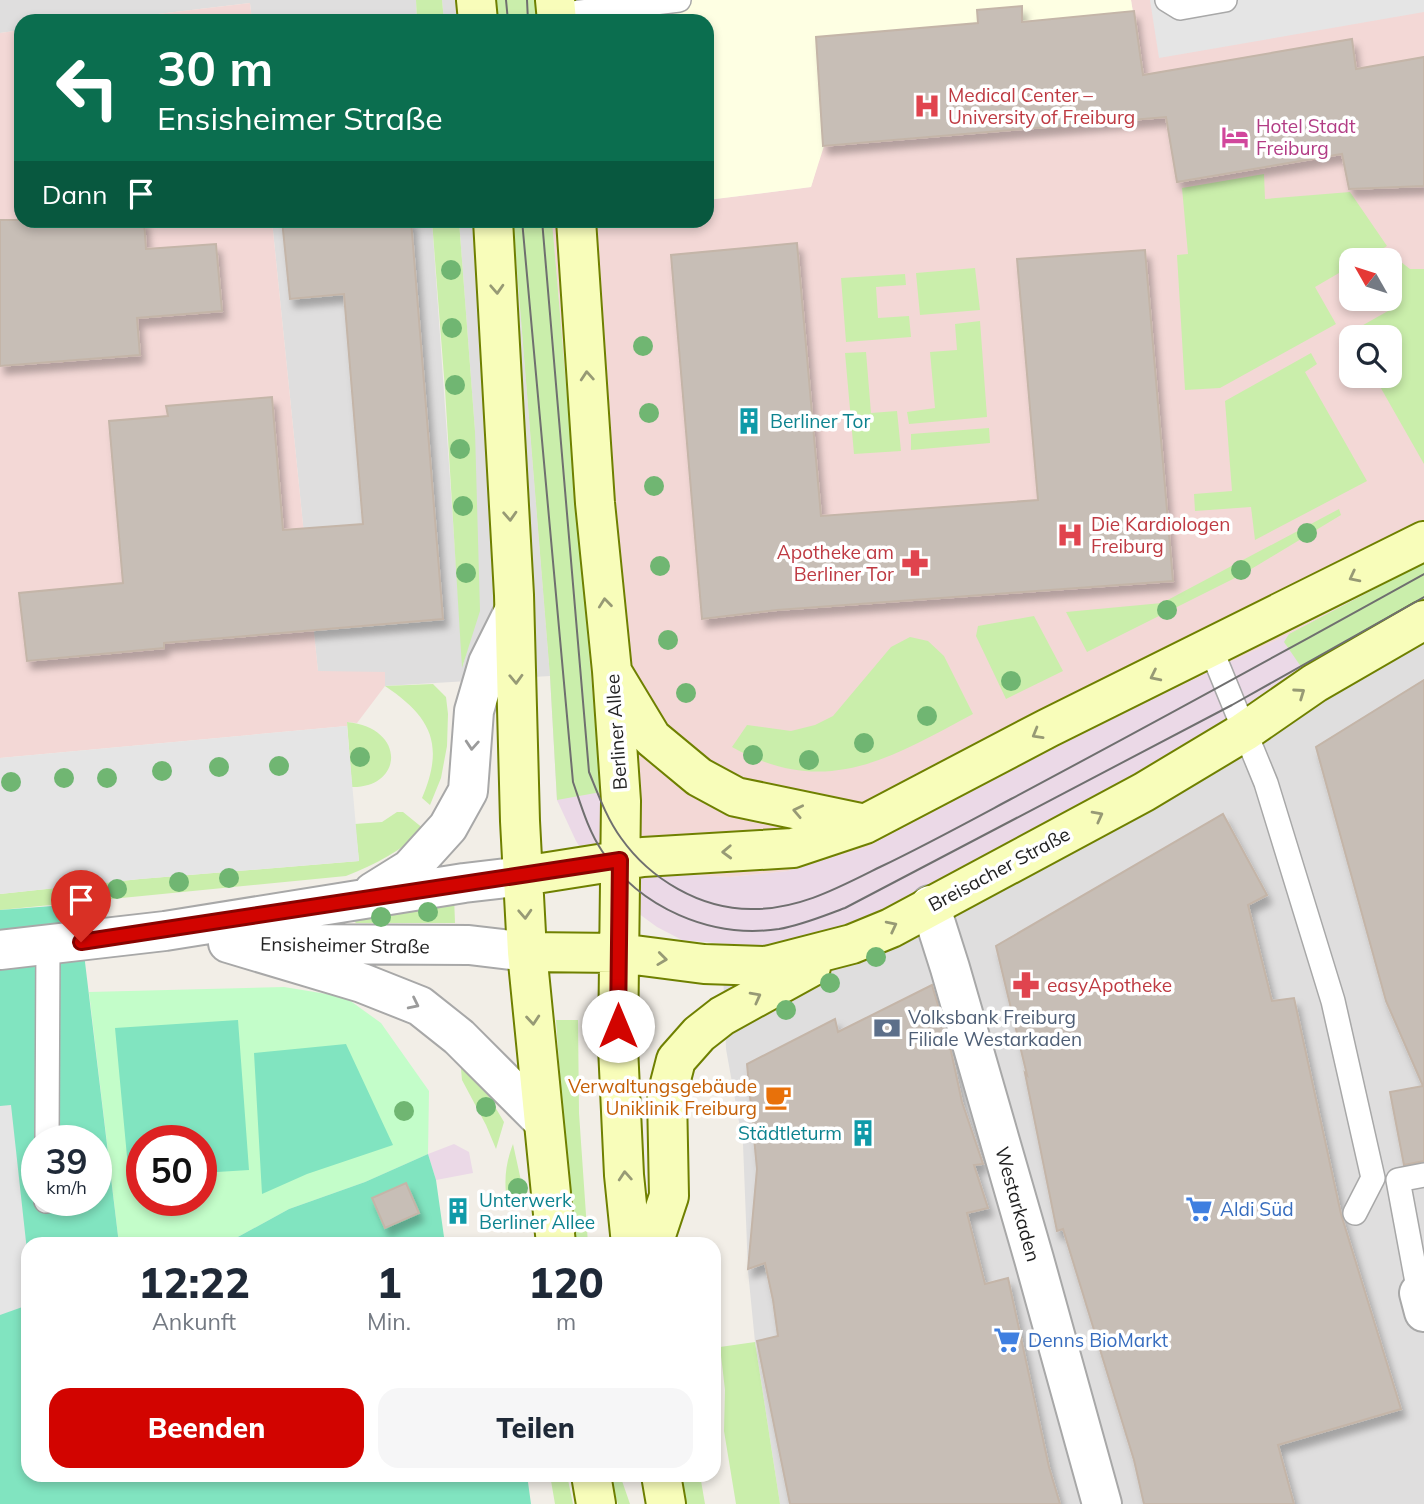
<!DOCTYPE html>
<html lang="de">
<head>
<meta charset="utf-8">
<style>
  :root { --surface:#fff; --page:#f6f6f7; --text:#1f2937; --muted:#747a83; --accent:#d20400 }
  body { margin:0; font-family:Mulish,sans-serif; background:var(--page); color:var(--text); height:100vh; display:flex; flex-direction:column; font-size:26px; white-space:nowrap }
  * { box-sizing:border-box; margin:0 }
  p { font-size:23px; color:var(--muted) }
  .icon { flex:none; width:38px; height:38px; fill:none; stroke:currentColor; stroke-width:2; stroke-linecap:round; stroke-linejoin:round }
  .map { position:relative; flex:1; overflow:hidden }
  .panel { position:absolute; left:21px; top:1237px; width:700px; height:245px; display:flex; flex-direction:column; background:var(--surface); border-radius:21px; box-shadow:0 4px 10px #0003 }
  .panel>* { flex:none }
  .banner { position:absolute; left:14px; top:14px; width:700px; height:214px; border-radius:21px; box-shadow:0 4px 10px #0003; background:#0b6e4f; color:#fff; overflow:hidden }
  .needle { width:46px; rotate:309deg }
  .fabs { position:absolute; left:1339px; top:248px; display:grid; gap:14px }
  .fabs a { display:grid; place-items:center; width:63px; height:63px; border-radius:14px; background:var(--surface); box-shadow:0 4px 10px #0003; font-size:35px }
  .speed { position:absolute; left:21px; top:1125px; display:flex; gap:14px; font-size:35px; font-weight:700; text-align:center }
  .speed>* { display:grid; place-content:center; width:91px; height:91px; border-radius:50%; background:var(--surface); box-shadow:0 4px 10px #0003; line-height:1 }
  .speed small { font-size:18px; font-weight:400 }
  .speed .limit { border:10px solid #d22; background:#fff; color:#111 }
  .pin { position:absolute; display:grid; place-items:center; width:60px; height:60px; color:#fff; margin:-72px -30px; border-radius:50% 50% 50% 0; rotate:-45deg; box-shadow:0 0 7px #0007 }
  .pin .icon { rotate:45deg }
  .me { position:absolute; width:77px; margin:-38px; rotate:0deg; stroke-linejoin:round; filter:drop-shadow(0 0 5px #0008) }
  .turn { display:flex; align-items:center; gap:24px; height:147px; padding:0 28px; font-size:32px }
  .turn .icon { width:91px; height:91px; stroke-width:2.5 }
  .turn b { display:block; font-size:49px; line-height:60px }
  .then { display:flex; align-items:center; height:66px; padding:0 28px; background:#0003; gap:14px; font-size:26px }
  .eta { display:flex; justify-content:space-evenly; align-items:center; height:119px; text-align:center }
  .eta b { font-size:42px; font-weight:800; line-height:49px }
  .action { display:flex; gap:14px; margin-top:auto; padding:14px 28px }
  .action a { flex:1; height:80px; border-radius:21px; background:var(--accent); color:#fff; font-size:28px; font-weight:800; line-height:80px; text-align:center }
  .action a+a { background:var(--page); color:var(--text) }
  .map>svg:first-child { display:block }
</style>
</head>
<body>
<div class="map">
<svg width="1424" height="1504" viewBox="0 0 1424 1504">
  <defs>
    <filter id="shadow"><feDropShadow dx="4.5" dy="8" stdDeviation="3.5" flood-color="#0004"/></filter>
  </defs>
  <rect width="100%" height="100%" fill="#f2eee7"/>
  <path fill="#dfdede" d="M 0,0 L 416,0 L 417,21 L 252,21 L 250,3 L 99,21 L 21,21 L 21,30 L 0,33 Z
    M 442,0 L 495,0 L 496,21 L 444,21 Z
    M 272,221 L 432,221 L 463,665 L 471,636 L 475,431 L 459,221 L 513,221 L 550,676 L 385,686 L 385,672 L 318,672 Z
    M 1424,607 L 1424,1504 L 780,1504 L 755,1342 L 748,1271 L 743,1144 L 726,1049 L 722,945 L 764,947 L 847,924 Z"/>
  <path fill="#f3d8d6" fill-rule="evenodd" d="M 1131,0 L 1424,0 L 1424,563 L 1289,634 L 1100,724 L 867,847 L 788,871 L 730,877 L 692,875 L 667,867 L 613,813 L 601,792 L 552,221 L 707,220 L 707,200 L 811,187 L 823,146 L 1146,92 ZM 1351,261 L 1390,261 L 1390,299 L 1351,299 ZM 1351,338 L 1390,338 L 1390,376 L 1351,376 Z
    M 250,3 L 252,21 L 99,21 Z
    M 21,30 L 21,220 L 272,221 L 318,671 L 385,672 L 385,686 L 357,723 L 347,722 L 347,726 L 0,758 L 0,33 Z"/>
  <path fill="#ebd9e7" d="M 513,221 L 552,221 L 601,792 L 613,813 L 667,867 L 692,875 L 730,877 L 788,871 L 867,847 L 1100,724 L 1289,634 L 1424,563 L 1424,607 L 1204,743 L 896,907 L 801,939 L 764,947 L 682,940 L 657,927 L 631,908 L 587,859 L 576,841 L 557,800 L 550,676 Z
    M 454,1144 L 469,1152 L 473,1173 L 436,1180 L 428,1154 Z"/>
  <path fill="#feffe3" d="M 600,0 L 1131,0 L 1146,92 L 824,146 L 811,187 L 707,200 L 707,21 L 602,21 Z"/>
  <path fill="#caeeab" d="M 416,0 L 442,0 L 444,21 L 417,21 Z
    M 495,0 L 537,0 L 538,21 L 496,21 Z
    M 1264,174 L 1265,199 L 1350,192 L 1387,246 L 1361,261 L 1351,261 L 1351,266 L 1315,287 L 1336,324 L 1220,388 L 1185,390 L 1177,255 L 1188,254 L 1182,188 Z
    M 432,221 L 459,221 L 475,431 L 480,611 L 462,668 L 445,389 Z
    M 513,221 L 552,221 L 601,792 L 557,800 L 550,676 Z
    M 1392,255 L 1410,269 L 1424,269 L 1424,464 L 1374,376 L 1390,376 L 1390,338 L 1352,338 L 1349,333 L 1388,311 L 1383,299 L 1390,299 L 1390,261 L 1382,261 Z
    M 975,268 L 980,310 L 920,315 L 916,273 Z
    M 905,274 L 906,285 L 876,287 L 878,318 L 909,316 L 911,337 L 846,342 L 841,278 Z
    M 980,321 L 987,417 L 909,424 L 907,412 L 935,408 L 930,352 L 957,350 L 955,324 Z
    M 866,352 L 871,413 L 897,411 L 901,451 L 854,454 L 845,353 Z
    M 1311,353 L 1317,364 L 1305,372 L 1367,481 L 1255,540 L 1251,507 L 1195,511 L 1194,494 L 1232,491 L 1225,401 Z
    M 989,428 L 990,443 L 911,450 L 911,434 Z
    M 1339,509 L 1341,515 L 1243,574 L 1087,652 L 1066,612 L 1162,603 Z
    M 1424,563 L 1424,607 L 1306,674 L 1284,642 L 1289,634 Z
    M 1034,616 L 1063,671 L 1006,699 L 976,636 L 978,626 Z
    M 910,637 L 928,641 L 944,656 L 973,714 C 889,759 825,799 732,747 L 747,725 L 791,731 L 815,725 L 833,716 L 891,647 Z
    M 433,684 L 446,697 L 448,714 L 447,746 L 441,778 L 430,805 L 422,798 C 445,744 431,717 385,686 Z
    M 347,722 C 407,728 403,788 352,787 Z
    M 397,812 L 403,812 L 424,829 C 401,851 376,864 346,876 L 0,910 L 0,894 L 140,879 L 359,861 L 355,824 L 382,822 Z
    M 454,896 L 455,923 L 356,923 L 353,920 Z
    M 556,1020 L 578,1020 L 579,1113 L 588,1244 L 573,1244 L 571,1235 Z
    M 460,1058 L 475,1073 L 504,1122 L 496,1149 L 486,1125 L 462,1080 Z
    M 513,1144 L 525,1199 L 507,1202 C 504,1181 505,1165 513,1144 Z
    M 755,1342 L 780,1504 L 736,1504 L 724,1431 L 725,1390 L 720,1347 Z
    M 550,1475 L 567,1475 L 573,1504 L 555,1504 Z
    M 609,1475 L 620,1475 L 630,1504 L 618,1504 Z
    M 681,1475 L 700,1475 L 705,1504 L 687,1504 Z"/>
  <path fill="#c3fdc9" fill-rule="evenodd" d="M 284,987 L 345,997 L 381,1023 L 429,1091 L 428,1154 L 365,1182 L 289,1209 L 225,1244 L 119,1244 L 89,992 ZM 142,1141 L 201,1141 L 201,1200 L 142,1200 Z"/>
  <path fill="#81e4c0" fill-rule="evenodd" d="M 78,904 L 119,1244 L 28,1244 L 28,1475 L 527,1475 L 531,1504 L 0,1504 L 0,910 ZM 37,1141 L 96,1141 L 96,1200 L 37,1200 Z
    M 238,1020 L 249,1170 L 201,1173 L 201,1141 L 142,1141 L 142,1177 L 129,1178 L 115,1028 Z
    M 346,1044 L 393,1145 L 307,1174 L 262,1194 L 254,1053 Z
    M 428,1154 L 436,1180 L 445,1244 L 225,1244 L 289,1209 L 365,1182 Z"/>
  <path fill="#e5e5e5" d="M 1150,0 L 1424,0 L 1424,12 L 1159,58 Z
    M 347,726 L 359,861 L 140,879 L 0,894 L 0,758 Z
    M 11,1105 L 28,1260 L 28,1305 L 0,1315 L 0,1106 Z"/>
  <path fill="#c7beb6" stroke="#c4b5a8" stroke-width="2" filter="url(#shadow)" d="M 1022,6 L 1022,22 L 1134,11 L 1143,75 L 1352,39 L 1356,69 L 1424,57 L 1424,186 L 1349,189 L 1342,154 L 1177,182 L 1166,117 L 823,146 L 816,37 L 978,23 L 977,10 Z
    M 0,220 L 144,220 L 146,249 L 216,244 L 222,311 L 137,318 L 140,355 L 0,366 Z
    M 282,220 L 411,220 L 443,619 L 164,643 L 164,648 L 27,661 L 19,593 L 123,583 L 109,421 L 168,416 L 166,406 L 272,397 L 283,530 L 363,524 L 344,294 L 290,299 Z
    M 797,243 L 821,516 L 1038,500 L 1017,259 L 1145,250 L 1173,581 L 777,610 L 702,619 L 671,255 Z
    M 1424,680 L 1424,1161 L 1404,1165 L 1390,1092 L 1423,1086 L 1386,1001 L 1316,747 Z
    M 1223,814 L 1267,895 L 1248,905 L 1272,1001 L 1294,998 L 1341,1214 L 1401,1409 L 1278,1445 L 1294,1504 L 1144,1504 L 1134,1460 L 1063,1229 L 1057,1231 L 1025,1073 L 1027,1075 L 996,946 Z
    M 932,985 L 949,1042 L 962,1102 L 983,1164 L 974,1165 L 988,1208 L 967,1213 L 985,1284 L 1008,1278 L 1049,1467 L 1060,1504 L 790,1504 L 757,1341 L 778,1336 L 773,1300 L 765,1263 L 748,1269 L 757,1169 L 747,1064 L 835,1019 L 838,1032 Z
    M 406,1183 L 419,1213 L 385,1228 L 372,1198 Z"/>
  <g fill="none" stroke-linecap="round" stroke-linejoin="round">
    <defs>
      <path id="lane" d="M 1167,0 L 1180,8 L 1225,0
        M 556,15 L 679,0
        M 1211,649 L 1266,783 L 1333,1001 L 1373,1178 L 1355,1213
        M 47,1141 L 48,945
        M 46,1201 L 46,1200
        M 1419,1293 L 1398,1180 L 1424,1175"/>
      <path id="street" d="M 373,892 L 410,869 L 448,827 L 468,791 L 474,711 L 488,663 L 514,611
        M 930,905 L 950,968 L 1034,1259 L 1102,1504
        M 228,943 L 362,983 L 420,1006 L 459,1037 L 542,1120
        M 278,944 L 469,945 L 527,952
        M 0,950 L 165,931 L 464,883 L 523,876
        M 1419,1293 L 1424,1312"/>
      <path id="secondary" d="M 476,0 L 478,21
        M 555,0 L 557,21
        M 493,220 L 514,595 L 520,821 L 527,952 L 556,1244
        M 576,220 L 595,503 L 612,671 L 621,801 L 618,1047 L 624,1175 L 631,1244
        M 614,675 L 652,738 L 699,777 L 736,797 L 861,823
        M 523,876 L 643,857 L 793,848 L 865,824 L 1048,728 L 1424,541
        M 527,952 L 619,953 L 704,964 L 767,966 L 852,944 L 891,928 L 1144,792 L 1244,732 L 1315,683 L 1424,620
        M 653,1244 L 669,1196 L 667,1095 L 676,1060 L 699,1034 L 722,1016 L 811,967
        M 591,1475 L 596,1504
        M 661,1475 L 666,1504"/>
    </defs>
    <use href="#lane" stroke="#a8a8a8" stroke-width="26"/>
    <use href="#street" stroke="#a8a8a8" stroke-width="42"/>
    <use href="#secondary" stroke="#6f8000" stroke-width="42"/>
    <use href="#lane" stroke="#fff" stroke-width="23"/>
    <use href="#street" stroke="#fff" stroke-width="38"/>
    <use href="#secondary" stroke="#f8fdba" stroke-width="38"/>
    <path stroke="#6f6f6f" stroke-width="2" d="M 506,0 L 508,21
      M 527,0 L 528,21
      M 522,220 L 573,782 C 581,805 588,830 602,851 C 640,908 711,939 779,929 C 802,925 823,916 845,908 L 1232,705 L 1424,597
      M 542,220 L 589,772 C 598,794 607,819 621,838 C 650,879 700,909 751,909 C 798,910 838,888 880,867 C 924,846 968,822 1011,799 C 1150,725 1287,650 1424,574"/>
  </g>
  <g fill="#70b672">
    <circle cx="451" cy="270" r="10"/>
    <circle cx="452" cy="328" r="10"/>
    <circle cx="643" cy="346" r="10"/>
    <circle cx="455" cy="385" r="10"/>
    <circle cx="649" cy="413" r="10"/>
    <circle cx="460" cy="449" r="10"/>
    <circle cx="654" cy="486" r="10"/>
    <circle cx="463" cy="506" r="10"/>
    <circle cx="1307" cy="533" r="10"/>
    <circle cx="660" cy="566" r="10"/>
    <circle cx="1241" cy="570" r="10"/>
    <circle cx="466" cy="573" r="10"/>
    <circle cx="1167" cy="610" r="10"/>
    <circle cx="668" cy="640" r="10"/>
    <circle cx="1011" cy="681" r="10"/>
    <circle cx="686" cy="693" r="10"/>
    <circle cx="927" cy="716" r="10"/>
    <circle cx="864" cy="743" r="10"/>
    <circle cx="753" cy="755" r="10"/>
    <circle cx="360" cy="757" r="10"/>
    <circle cx="809" cy="760" r="10"/>
    <circle cx="279" cy="766" r="10"/>
    <circle cx="219" cy="767" r="10"/>
    <circle cx="162" cy="771" r="10"/>
    <circle cx="64" cy="778" r="10"/>
    <circle cx="107" cy="778" r="10"/>
    <circle cx="11" cy="782" r="10"/>
    <circle cx="229" cy="878" r="10"/>
    <circle cx="179" cy="882" r="10"/>
    <circle cx="69" cy="889" r="10"/>
    <circle cx="117" cy="889" r="10"/>
    <circle cx="428" cy="912" r="10"/>
    <circle cx="381" cy="917" r="10"/>
    <circle cx="876" cy="957" r="10"/>
    <circle cx="830" cy="983" r="10"/>
    <circle cx="786" cy="1010" r="10"/>
    <circle cx="486" cy="1107" r="10"/>
    <circle cx="404" cy="1111" r="10"/>
    <circle cx="518" cy="1188" r="10"/>
  </g>
  <defs><path id="oneway-chevron" d="M-2-3.5L2.5 0L-2 3.5" fill="none" stroke-width="1.6" stroke-linecap="round" stroke-linejoin="round" transform="scale(1.75)"/></defs>
  <g stroke="#979a75">
    <use href="#oneway-chevron" transform="translate(497 289) rotate(87)"/>
    <use href="#oneway-chevron" transform="translate(587 376) rotate(-94)"/>
    <use href="#oneway-chevron" transform="translate(510 516) rotate(87)"/>
    <use href="#oneway-chevron" transform="translate(1354 577) rotate(153)"/>
    <use href="#oneway-chevron" transform="translate(605 603) rotate(-96)"/>
    <use href="#oneway-chevron" transform="translate(1155 676) rotate(154)"/>
    <use href="#oneway-chevron" transform="translate(516 679) rotate(88)"/>
    <use href="#oneway-chevron" transform="translate(1300 693) rotate(-35)"/>
    <use href="#oneway-chevron" transform="translate(1037 734) rotate(150)"/>
    <use href="#oneway-chevron" transform="translate(798 811) rotate(-168)"/>
    <use href="#oneway-chevron" transform="translate(1098 816) rotate(-28)"/>
    <use href="#oneway-chevron" transform="translate(727 852) rotate(178)"/>
    <use href="#oneway-chevron" transform="translate(525 914) rotate(87)"/>
    <use href="#oneway-chevron" transform="translate(892 926) rotate(-27)"/>
    <use href="#oneway-chevron" transform="translate(662 959) rotate(7)"/>
    <use href="#oneway-chevron" transform="translate(756 997) rotate(-28)"/>
    <use href="#oneway-chevron" transform="translate(533 1020) rotate(85)"/>
    <use href="#oneway-chevron" transform="translate(625 1176) rotate(-94)"/>
  </g>
  <g stroke="#9b9b9b">
    <use href="#oneway-chevron" transform="translate(472 745) rotate(94)"/>
    <use href="#oneway-chevron" transform="translate(414 1004) rotate(26)"/>
  </g>
  <g fill="none" stroke-linecap="round" stroke-linejoin="round">
    <defs>
      <path id="route" d="M 81,942 L 620,860 L 618,1026"/>
    </defs>
    <use href="#route" stroke="#880300" stroke-width="18"/>
    <use href="#route" stroke="#d20400" stroke-width="12"/>
  </g>
  <defs>
    <symbol id="hospital-bare" viewBox="-9 -9 18 18"><path d="M-5-5h3v3.5h4V-5h3V5h-3V1.5h-4V5h-3Z" fill="#e0444e" stroke="#fff" stroke-width="2.5" paint-order="stroke"/></symbol>
    <symbol id="hotel-bare" viewBox="-9 -9 18 18"><path d="M-6-4.5h1.5V1H6V5H4.5V3h-9V5H-6ZM-4 0a1.8 1.8 0 1 1 3.6 0ZM.5 0V-2.5h3Q6-2.5 6 0Z" fill="#d1479c" stroke="#fff" stroke-width="2.5" paint-order="stroke"/></symbol>
    <symbol id="building-bare" viewBox="-9 -9 18 18"><path d="M-4-6H4V6H1V3H-1V6H-4ZM-2.5-4.3h1.7v1.8h-1.7ZM.8-4.3h1.7v1.8H.8ZM-2.5-1h1.7V.8h-1.7ZM.8-1h1.7V.8H.8Z" fill="#0f9aa8" stroke="#fff" stroke-width="2.5" paint-order="stroke"/></symbol>
    <symbol id="pharmacy-bare" viewBox="-9 -9 18 18"><path d="M-2-6h4v4h4v4h-4v4h-4v-4h-4v-4h4Z" fill="#e0444e" stroke="#fff" stroke-width="2.5" paint-order="stroke"/></symbol>
    <symbol id="bank-bare" viewBox="-9 -9 18 18"><path d="M-6-4H6V4H-6ZM0-2.3a2.3 2.3 0 1 0 0 4.6a2.3 2.3 0 1 0 0-4.6Z" fill="#5c6f8a" stroke="#fff" stroke-width="2.5" paint-order="stroke"/></symbol>
    <symbol id="cafe-bare" viewBox="-9 -9 18 18"><path d="M-5.5-4.5H6V0H3Q3 3.5 0 3.5H-2.5Q-5.5 3.5-5.5 0ZM3-3.2v2h1.7v-2ZM-6 4.5H4V6H-6Z" fill="#e8710a" stroke="#fff" stroke-width="2.5" paint-order="stroke"/></symbol>
    <symbol id="supermarket-bare" viewBox="-9 -9 18 18"><path d="M-6-5.5h2.5l.6 2H6L4.5 2H-2.5L-4.4-4H-6ZM-1.5 3.2a1.3 1.3 0 1 0 .1 0ZM3 3.2a1.3 1.3 0 1 0 .1 0Z" fill="#3f7fe0" stroke="#fff" stroke-width="2.5" paint-order="stroke"/></symbol>
  </defs>
  <g fill-rule="evenodd">
    <use href="#hospital-bare" x="908" y="87" width="38" height="38"/>
    <use href="#hotel-bare" x="1216" y="118" width="38" height="38"/>
    <use href="#building-bare" x="730" y="402" width="38" height="38"/>
    <use href="#hospital-bare" x="1051" y="516" width="38" height="38"/>
    <use href="#pharmacy-bare" x="896" y="544" width="38" height="38"/>
    <use href="#pharmacy-bare" x="1007" y="966" width="38" height="38"/>
    <use href="#bank-bare" x="868" y="1009" width="38" height="38"/>
    <use href="#cafe-bare" x="759" y="1078" width="38" height="38"/>
    <use href="#building-bare" x="844" y="1114" width="38" height="38"/>
    <use href="#supermarket-bare" x="1180" y="1190" width="38" height="38"/>
    <use href="#building-bare" x="439" y="1192" width="38" height="38"/>
    <use href="#supermarket-bare" x="988" y="1321" width="38" height="38"/>
  </g>
  <g text-anchor="middle" dominant-baseline="central" stroke-width="7" stroke-linejoin="round" paint-order="stroke">
    <g font-size="19" fill="#be3a42" stroke="#fff" text-anchor="start">
      <text x="948" y="95">Medical Center –<tspan x="948" dy="22">University of Freiburg</tspan></text>
      <text x="1091" y="524">Die Kardiologen<tspan x="1091" dy="22">Freiburg</tspan></text>
      <text x="894" y="552" text-anchor="end">Apotheke am<tspan x="894" dy="22">Berliner Tor</tspan></text>
      <text x="1047" y="985">easyApotheke</text>
    </g>
    <g font-size="19" fill="#b23c85" stroke="#fff" text-anchor="start">
      <text x="1256" y="126">Hotel Stadt<tspan x="1256" dy="22">Freiburg</tspan></text>
    </g>
    <g font-size="19" fill="#0d838f" stroke="#fff" text-anchor="start">
      <text x="770" y="421">Berliner Tor</text>
      <text x="842" y="1133" text-anchor="end">Städtleturm</text>
      <text x="479" y="1200">Unterwerk<tspan x="479" dy="22">Berliner Allee</tspan></text>
    </g>
    <g font-size="19" fill="#212121" stroke="#fff">
      <text transform="translate(616 732) rotate(-94)">Berliner Allee</text>
      <text transform="translate(999 869) rotate(-28)">Breisacher Straße</text>
      <text transform="translate(345 945) rotate(1)">Ensisheimer Straße</text>
      <text transform="translate(1018 1204) rotate(74)">Westarkaden</text>
    </g>
    <g font-size="19" fill="#4e5e75" stroke="#fff" text-anchor="start">
      <text x="908" y="1017">Volksbank Freiburg<tspan x="908" dy="22">Filiale Westarkaden</tspan></text>
    </g>
    <g font-size="19" fill="#c56008" stroke="#fff" text-anchor="end">
      <text x="757" y="1086">Verwaltungsgebäude<tspan x="757" dy="22">Uniklinik Freiburg</tspan></text>
    </g>
    <g font-size="19" fill="#366cbe" stroke="#fff" text-anchor="start">
      <text x="1220" y="1209">Aldi Süd</text>
      <text x="1028" y="1340">Denns BioMarkt</text>
    </g>
  </g>
</svg>
<div class="fabs">
<a><svg class="needle" viewBox="-14 -14 28 28"><path d="M0-13l5 13h-10z" fill="#e53935"/><path d="M0 13l5-13h-10z" fill="#747a83"/></svg></a>
<a><svg class="icon" aria-label="search" viewBox="0 0 24 24"><circle cx="10" cy="10" r="6"/><path d="M15 15l6 6"/></svg></a>
</div>
<div class="speed"><div>39<small>km/h</small></div><div class="limit">50</div></div>
<div class="pin" style="left:81px;top:942px;background:#d93025"><svg class="icon" aria-label="arrive" viewBox="0 0 24 24"><path d="M6 21V4h12l-3 4 3 4H6"/></svg></div>
<svg class="me" style="left:618px;top:1026px" viewBox="-20 -20 40 40"><circle r="19" fill="#fff"/><path d="M0-13L10 11 0 6-10 11z" fill="#d20400"/></svg>
<div class="banner">
<div class="turn"><svg class="icon" aria-label="left" viewBox="0 0 24 24"><path d="M17 20v-9H6M10 6l-5 5 5 5"/></svg><div><b>30 m</b>Ensisheimer Straße</div></div>
<div class="then">Dann<svg class="icon" aria-label="arrive" viewBox="0 0 24 24"><path d="M6 21V4h12l-3 4 3 4H6"/></svg></div>
</div>
<section class="panel">
<div class="eta">
<div><b>12:22</b><p>Ankunft</p></div>
<div><b>1</b><p>Min.</p></div>
<div><b>120</b><p>m</p></div>
</div>
<div class="action"><a>Beenden</a><a>Teilen</a></div>
</section>
</div>
</body>
</html>
